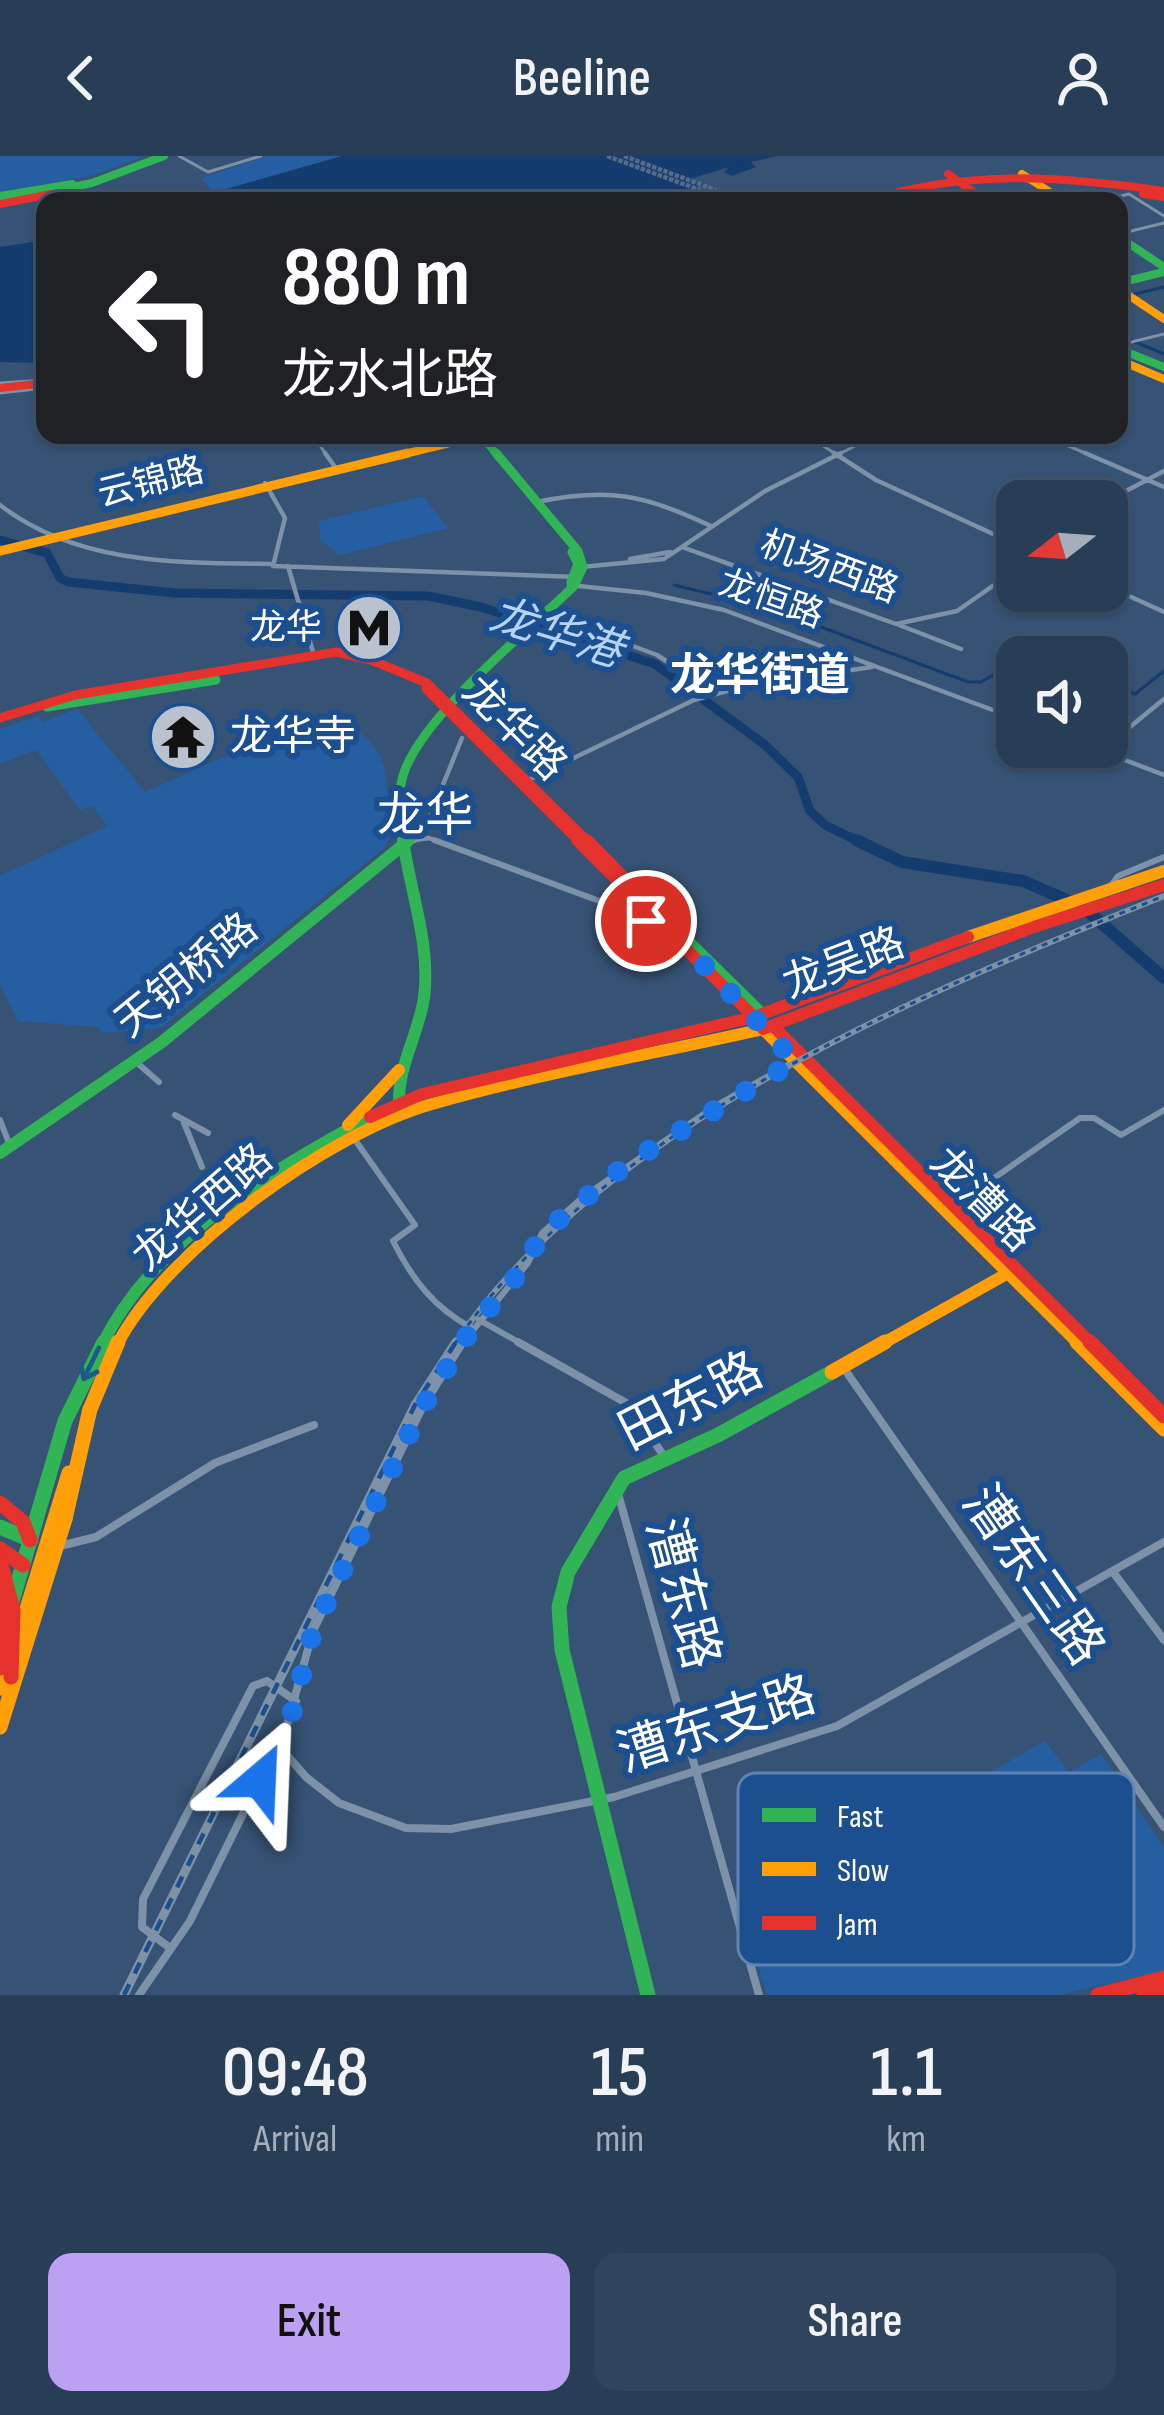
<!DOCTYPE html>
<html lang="en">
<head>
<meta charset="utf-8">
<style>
  :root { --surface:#283e57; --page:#30455d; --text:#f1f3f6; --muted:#a5aeba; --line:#44576d; --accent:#bca0f2 }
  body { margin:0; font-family:"Sofia Sans Condensed","Noto Sans SC",sans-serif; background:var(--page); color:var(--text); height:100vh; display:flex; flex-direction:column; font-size:45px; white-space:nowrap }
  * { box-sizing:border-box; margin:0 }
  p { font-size:39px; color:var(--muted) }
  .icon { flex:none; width:66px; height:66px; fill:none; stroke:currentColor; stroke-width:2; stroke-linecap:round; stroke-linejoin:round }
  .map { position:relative; height:1839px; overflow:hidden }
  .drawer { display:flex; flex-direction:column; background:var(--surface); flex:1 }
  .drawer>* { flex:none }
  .banner { position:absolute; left:36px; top:36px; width:1092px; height:252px; border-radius:24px; box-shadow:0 3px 9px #0004,0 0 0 3px var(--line); background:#202124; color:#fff; overflow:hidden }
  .needle { width:78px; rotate:253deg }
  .buttons { position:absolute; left:996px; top:324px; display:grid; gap:24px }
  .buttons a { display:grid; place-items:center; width:132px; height:132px; border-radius:24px; background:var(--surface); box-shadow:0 3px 9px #0004,0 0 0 3px var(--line); font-size:60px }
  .pin { position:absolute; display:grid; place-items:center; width:102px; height:102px; color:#fff; margin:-51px; border:6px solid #fff; border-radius:50%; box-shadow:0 3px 12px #0007 }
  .me { position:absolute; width:132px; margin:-66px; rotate:26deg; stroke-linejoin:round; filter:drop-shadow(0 0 9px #0008) }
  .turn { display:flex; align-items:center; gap:42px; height:252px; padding:0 48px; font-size:54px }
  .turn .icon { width:156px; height:156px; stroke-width:2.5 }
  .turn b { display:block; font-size:84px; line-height:102px }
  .eta { display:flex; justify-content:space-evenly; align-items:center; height:204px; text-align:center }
  .eta b { font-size:72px; font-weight:600; line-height:84px }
  .button { display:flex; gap:24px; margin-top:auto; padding:24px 48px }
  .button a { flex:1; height:138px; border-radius:24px; background:var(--accent); color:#111; font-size:48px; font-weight:600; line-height:138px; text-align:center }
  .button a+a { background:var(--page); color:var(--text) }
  header { display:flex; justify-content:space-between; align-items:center; height:156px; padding:0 48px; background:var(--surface); font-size:54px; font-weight:600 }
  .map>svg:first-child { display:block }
</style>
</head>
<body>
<header><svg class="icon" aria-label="back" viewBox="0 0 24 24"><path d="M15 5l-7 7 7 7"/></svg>Beeline<svg class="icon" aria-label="person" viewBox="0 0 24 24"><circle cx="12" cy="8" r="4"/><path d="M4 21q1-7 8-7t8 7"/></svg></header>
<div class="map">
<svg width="1164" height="1839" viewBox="0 0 1164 1839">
  <rect width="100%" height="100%" fill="#365274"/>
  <path fill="#265fa1" d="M 0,0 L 145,0 L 94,19 L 0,38 Z
    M 267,0 L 342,0 L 215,38 L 201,22 Z
    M 423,340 L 448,372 L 340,399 L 320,384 L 319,365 Z
    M 77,553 L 145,636 L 319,559 C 396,582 386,616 389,683 L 384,692 L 161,872 L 100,877 L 100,871 L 18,865 L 0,828 L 0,720 L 107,670 L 92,650 L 80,654 L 36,594 L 0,608 L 0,573 L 38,560 L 42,566 Z
    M 1045,1585 L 1069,1616 L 1101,1598 L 1164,1692 L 1164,1815 L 1058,1839 L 767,1839 L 740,1751 L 819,1714 Z"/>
  <path fill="#153c6e" d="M 342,0 L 777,0 L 751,6 L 756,11 L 732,20 L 724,16 L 729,11 L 687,24 L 706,28 L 655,45 L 184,45 Z
    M 45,84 L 45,207 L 0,206 L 0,91 Z"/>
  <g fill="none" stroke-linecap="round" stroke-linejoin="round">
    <path stroke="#153c6e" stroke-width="3" d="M 1119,142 L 1164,131
      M 1119,179 L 1164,198
      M 674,429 L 773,453 L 968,526 L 981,526 L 1017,505
      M 1022,501 L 1039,495 L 1052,501
      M 1107,527 L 1135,538 L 1164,515"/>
    <path stroke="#153c6e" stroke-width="4.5" d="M 804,1802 L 800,1784 L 832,1753 L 830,1740 L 850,1740 L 860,1750"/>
    <path stroke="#153c6e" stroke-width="9" d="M 0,384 L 47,397 L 60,422 L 68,426 L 175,437 L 428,440 L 481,451 L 655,508 L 764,588 L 798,621 L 810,655 L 825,669 L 862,687"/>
    <path stroke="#153c6e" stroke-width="12" d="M 856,684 L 902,706 L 1023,725 L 1083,751 L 1164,822"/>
    <path stroke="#546c89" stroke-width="4.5" stroke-dasharray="4.5 1.5" stroke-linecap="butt" d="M 607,0 L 730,45
      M 624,0 L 745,45
      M 1119,197 L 1124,199"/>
    <path stroke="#7d92a8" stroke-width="3" d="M 179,0 L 208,16 L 261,0
      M 901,33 L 918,45
      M 1129,38 L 1164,60
      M 1101,45 L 1129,38
      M 1119,78 L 1164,67
      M 1119,189 L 1164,178
      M 0,227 L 45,224
      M 0,237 L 45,232
      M 313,279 L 327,300
      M 806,279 L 839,300
      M 1043,279 L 1092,300
      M 835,300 L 877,279"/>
    <path stroke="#7d92a8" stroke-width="4.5" d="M 325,297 L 335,311
      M 834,297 L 876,324 L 1017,389
      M 1085,297 L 1164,331
      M 265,327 L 285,362 L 273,410 L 576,421
      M 1107,345 L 1164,315
      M 537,346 C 610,331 644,339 711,370
      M 0,349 C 77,409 179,407 272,408
      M 682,391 L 896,468 L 957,455 L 1017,413
      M 630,403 L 670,396
      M 288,410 L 313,496
      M 581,411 L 664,403 L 765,335 L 841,297
      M 569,429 L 646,437 L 724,454 L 1017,563
      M 1107,430 L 1164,456
      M 544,457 L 657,499 L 689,520
      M 899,469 L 961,493
      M 706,514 L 724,529 L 709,536 L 689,520 Z
      M 1119,580 L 1164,543
      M 1091,591 L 1164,619
      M 524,626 L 694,544 L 749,529 L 872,511
      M 411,682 L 429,663 L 462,582
      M 408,685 L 429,682 L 443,687"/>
    <path stroke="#7d92a8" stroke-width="6" d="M 434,684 L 659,767
      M 408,685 L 415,684
      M 1107,735 L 1118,720 L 1164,701
      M 135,905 L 159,926
      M 175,959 L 208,977
      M 0,964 L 10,990
      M 184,967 L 202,1011
      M 353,981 L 415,1069 L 393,1085 C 412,1123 434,1152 472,1172
      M 222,1035 L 242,1036
      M 954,1050 L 1080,962 L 1094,962 L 1121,979 L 1164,954
      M 479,1164 L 524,1189
      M 461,1189 L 528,1107 L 542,1077 L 583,1041 L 717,949 L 795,905"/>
    <path stroke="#7d92a8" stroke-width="8" d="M 518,1186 L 628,1248 L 666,1303
      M 843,1211 L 1164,1671
      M 617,1334 L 759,1839
      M 56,1391 L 96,1381 L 215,1307 L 314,1269
      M 1113,1416 L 1164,1484
      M 277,1588 L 306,1621 L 339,1647 L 406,1672 L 451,1673 L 614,1641 L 837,1570 L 1164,1386
      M 170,1792 L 142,1771 L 143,1743 L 253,1530 L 267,1525 L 296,1545
      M 139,1839 L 190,1765 L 287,1569 L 313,1475 L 422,1252 L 463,1186"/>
    <path stroke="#30b455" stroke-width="8" d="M 0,40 L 72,28
      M 0,45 L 92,27 L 164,0
      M 1119,81 L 1164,111
      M 1119,127 L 1164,116
      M 1119,193 L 1164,211
      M 481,279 L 498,300"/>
    <path stroke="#30b455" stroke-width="9" d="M 571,426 L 578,408 L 572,396
      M 47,551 L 216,524
      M 403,687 C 400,664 396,636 405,614 C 427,556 528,475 574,430 L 583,411 L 578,395 L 496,297"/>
    <path stroke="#30b455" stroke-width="12" d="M 642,740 L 762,858
      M 399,951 C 397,911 418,880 424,842 C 431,789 410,735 403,684
      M 0,997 L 162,886 L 408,685
      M 102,1189 C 154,1083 270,1016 370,961"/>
    <path stroke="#30b455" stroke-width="15" d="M 0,1371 L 31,1384
      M 12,1446 L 65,1265 L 104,1186
      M 648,1839 L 562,1494 L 559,1451 L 568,1416 L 624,1322 L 718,1279 L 832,1216"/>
    <path stroke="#ff9f0a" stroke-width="8" d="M 1022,18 L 1064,45
      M 1119,133 L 1164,163
      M 1119,204 L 1164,223
      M 396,300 L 483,279"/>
    <path stroke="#ff9f0a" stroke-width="9" d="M 0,395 L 408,297"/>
    <path stroke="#ff9f0a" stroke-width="12" d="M 968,781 L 1164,715
      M 761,871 L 1080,1189
      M 348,969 L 399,914
      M 117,1189 C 166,1094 329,977 432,948 C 540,917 653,898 763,873
      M 880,1189 L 1010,1116"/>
    <path stroke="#ff9f0a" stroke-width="15" d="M 1077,1186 L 1164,1273
      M 832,1216 L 885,1186
      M 89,1256 L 118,1186
      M 65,1363 L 90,1253
      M 17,1485 L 69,1317
      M 0,1532 L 8,1512"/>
    <path stroke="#e5322d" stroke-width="8" d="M 948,18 L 986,45
      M 1143,38 L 1164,41
      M 866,45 C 966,13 1061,20 1164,35
      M 0,48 L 51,38
      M 0,232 L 45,227"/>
    <path stroke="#e5322d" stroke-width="9" d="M 426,533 L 580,687
      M 0,562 L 75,539 L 336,496 L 371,504 L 427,527 L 590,687"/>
    <path stroke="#e5322d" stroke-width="12" d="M 577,684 L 754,861
      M 587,684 L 642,740
      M 773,870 L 1093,1189
      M 763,873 L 1034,771 L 1164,729
      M 370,961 L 422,938 L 754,861 L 968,781"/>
    <path stroke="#e5322d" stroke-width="15" d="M 1090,1186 L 1164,1260
      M 0,1347 L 23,1366 L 30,1384
      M 0,1393 L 23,1409
      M 1098,1839 L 1164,1822
      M 1144,1839 L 1164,1834"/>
    <defs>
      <path id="rail-far1" d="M 454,1189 C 602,969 925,835 1164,740"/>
      <path id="rail" d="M 124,1839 L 415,1249 L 456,1186"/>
    </defs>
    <use href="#rail-far1" stroke="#7e92a7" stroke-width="6"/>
    <use href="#rail" stroke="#7e92a7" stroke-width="9"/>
    <use href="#rail-far1" stroke="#1b4f8f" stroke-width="3" stroke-dasharray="6" stroke-linecap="butt"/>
    <use href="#rail" stroke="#1b4f8f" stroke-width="4.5" stroke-dasharray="12" stroke-linecap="butt"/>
    <path stroke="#ff9f0a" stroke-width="15" d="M 0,1571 L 65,1363"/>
    <path stroke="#e5322d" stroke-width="15" d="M 0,1405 L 13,1454 L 11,1521
      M 0,1443 L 0,1512"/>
  </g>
  <defs><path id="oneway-shaft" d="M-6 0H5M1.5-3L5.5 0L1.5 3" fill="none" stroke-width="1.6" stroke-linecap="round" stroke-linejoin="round" transform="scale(3)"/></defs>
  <use stroke="#1d5989" href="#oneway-shaft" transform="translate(91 1208) rotate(116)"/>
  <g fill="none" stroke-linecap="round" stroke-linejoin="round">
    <path stroke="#1a73e8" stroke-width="21" stroke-dasharray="0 37.8" d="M 260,1624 L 292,1557 L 313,1475 L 422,1252 L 472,1172 L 528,1107 L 539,1080 L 628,1007 L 795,905 L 664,767 L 646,765"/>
  </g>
  <defs>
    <symbol id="metro-disc" viewBox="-11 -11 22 22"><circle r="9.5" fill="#b9c2ce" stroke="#1b4f8f"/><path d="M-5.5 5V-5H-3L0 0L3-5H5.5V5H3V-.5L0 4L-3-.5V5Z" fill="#111"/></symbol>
    <symbol id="temple-disc" viewBox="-11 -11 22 22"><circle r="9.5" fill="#b9c2ce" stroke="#1b4f8f"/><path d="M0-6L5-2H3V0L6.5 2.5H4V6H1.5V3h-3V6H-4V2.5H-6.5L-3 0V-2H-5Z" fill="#111"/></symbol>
  </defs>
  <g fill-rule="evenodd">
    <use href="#metro-disc" x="331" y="434" width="76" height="76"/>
    <use href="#temple-disc" x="145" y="543" width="76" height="76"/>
  </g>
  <g text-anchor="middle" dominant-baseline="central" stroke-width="12" stroke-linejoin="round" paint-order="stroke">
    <g font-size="36" fill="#fff" stroke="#1b4f8f">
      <text transform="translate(151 327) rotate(-14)">云锦路</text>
      <text transform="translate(829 412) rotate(20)">机场西路</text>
      <text transform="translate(771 444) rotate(19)">龙恒路</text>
    </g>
    <g font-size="36" fill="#fff" stroke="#1b4f8f" text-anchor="end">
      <text x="322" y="472">龙华</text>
    </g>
    <g font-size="42" fill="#fff" stroke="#1b4f8f">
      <text transform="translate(514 573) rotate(45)">龙华路</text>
      <text transform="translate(844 808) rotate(-21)">龙吴路</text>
      <text transform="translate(187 820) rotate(-39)">天钥桥路</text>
      <text transform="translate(982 1044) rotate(45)">龙漕路</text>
      <text transform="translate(203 1052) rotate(-41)">龙华西路</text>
    </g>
    <g font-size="42" fill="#fff" stroke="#1b4f8f" text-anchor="start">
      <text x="230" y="581">龙华寺</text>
    </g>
    <g font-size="45" font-style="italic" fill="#b5d3f5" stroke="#1b4f8f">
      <text transform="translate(556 478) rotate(17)">龙华港</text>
    </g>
    <g font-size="45" font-weight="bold" fill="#fff" stroke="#1b4f8f">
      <text x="760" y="520">龙华街道</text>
    </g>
    <g font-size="48" fill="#fff" stroke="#1b4f8f">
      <text x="425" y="660">龙华</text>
    </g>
    <g font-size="51" fill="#fff" stroke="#1b4f8f">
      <text transform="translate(691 1246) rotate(-27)">田东路</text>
      <text transform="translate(1033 1420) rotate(55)">漕东三路</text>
      <text transform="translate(682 1438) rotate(75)">漕东路</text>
      <text transform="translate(717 1569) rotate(-18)">漕东支路</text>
    </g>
  </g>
  <rect x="738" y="1617" width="396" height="192" rx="18" fill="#1b4f8f" stroke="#5f84b1" stroke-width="3"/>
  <rect x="762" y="1652" width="54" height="14" fill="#30b455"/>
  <rect x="762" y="1706" width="54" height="14" fill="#ff9f0a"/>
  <rect x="762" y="1760" width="54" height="14" fill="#e5322d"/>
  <g font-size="33" fill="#fff">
    <text x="837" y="1671">Fast</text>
    <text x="837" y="1725">Slow</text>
    <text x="837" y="1779">Jam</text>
  </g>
</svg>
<div class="buttons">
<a><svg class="needle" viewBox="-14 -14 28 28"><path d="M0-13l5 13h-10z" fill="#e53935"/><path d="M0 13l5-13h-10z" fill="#a5aeba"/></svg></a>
<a><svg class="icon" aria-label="sound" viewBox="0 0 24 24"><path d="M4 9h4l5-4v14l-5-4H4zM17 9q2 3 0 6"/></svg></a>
</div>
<div class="pin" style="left:646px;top:765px;background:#d93025"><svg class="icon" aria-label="arrive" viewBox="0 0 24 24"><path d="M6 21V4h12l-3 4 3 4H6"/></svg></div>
<svg class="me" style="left:260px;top:1624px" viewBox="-20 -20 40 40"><path d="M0-17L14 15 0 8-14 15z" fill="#1a73e8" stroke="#fff" stroke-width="4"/></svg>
<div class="banner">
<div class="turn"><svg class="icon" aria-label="left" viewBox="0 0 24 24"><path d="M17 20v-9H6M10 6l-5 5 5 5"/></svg><div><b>880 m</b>龙水北路</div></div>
</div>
</div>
<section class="drawer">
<div class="eta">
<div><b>09:48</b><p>Arrival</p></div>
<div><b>15</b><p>min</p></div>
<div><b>1.1</b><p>km</p></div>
</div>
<div class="button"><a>Exit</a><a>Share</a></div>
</section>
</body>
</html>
